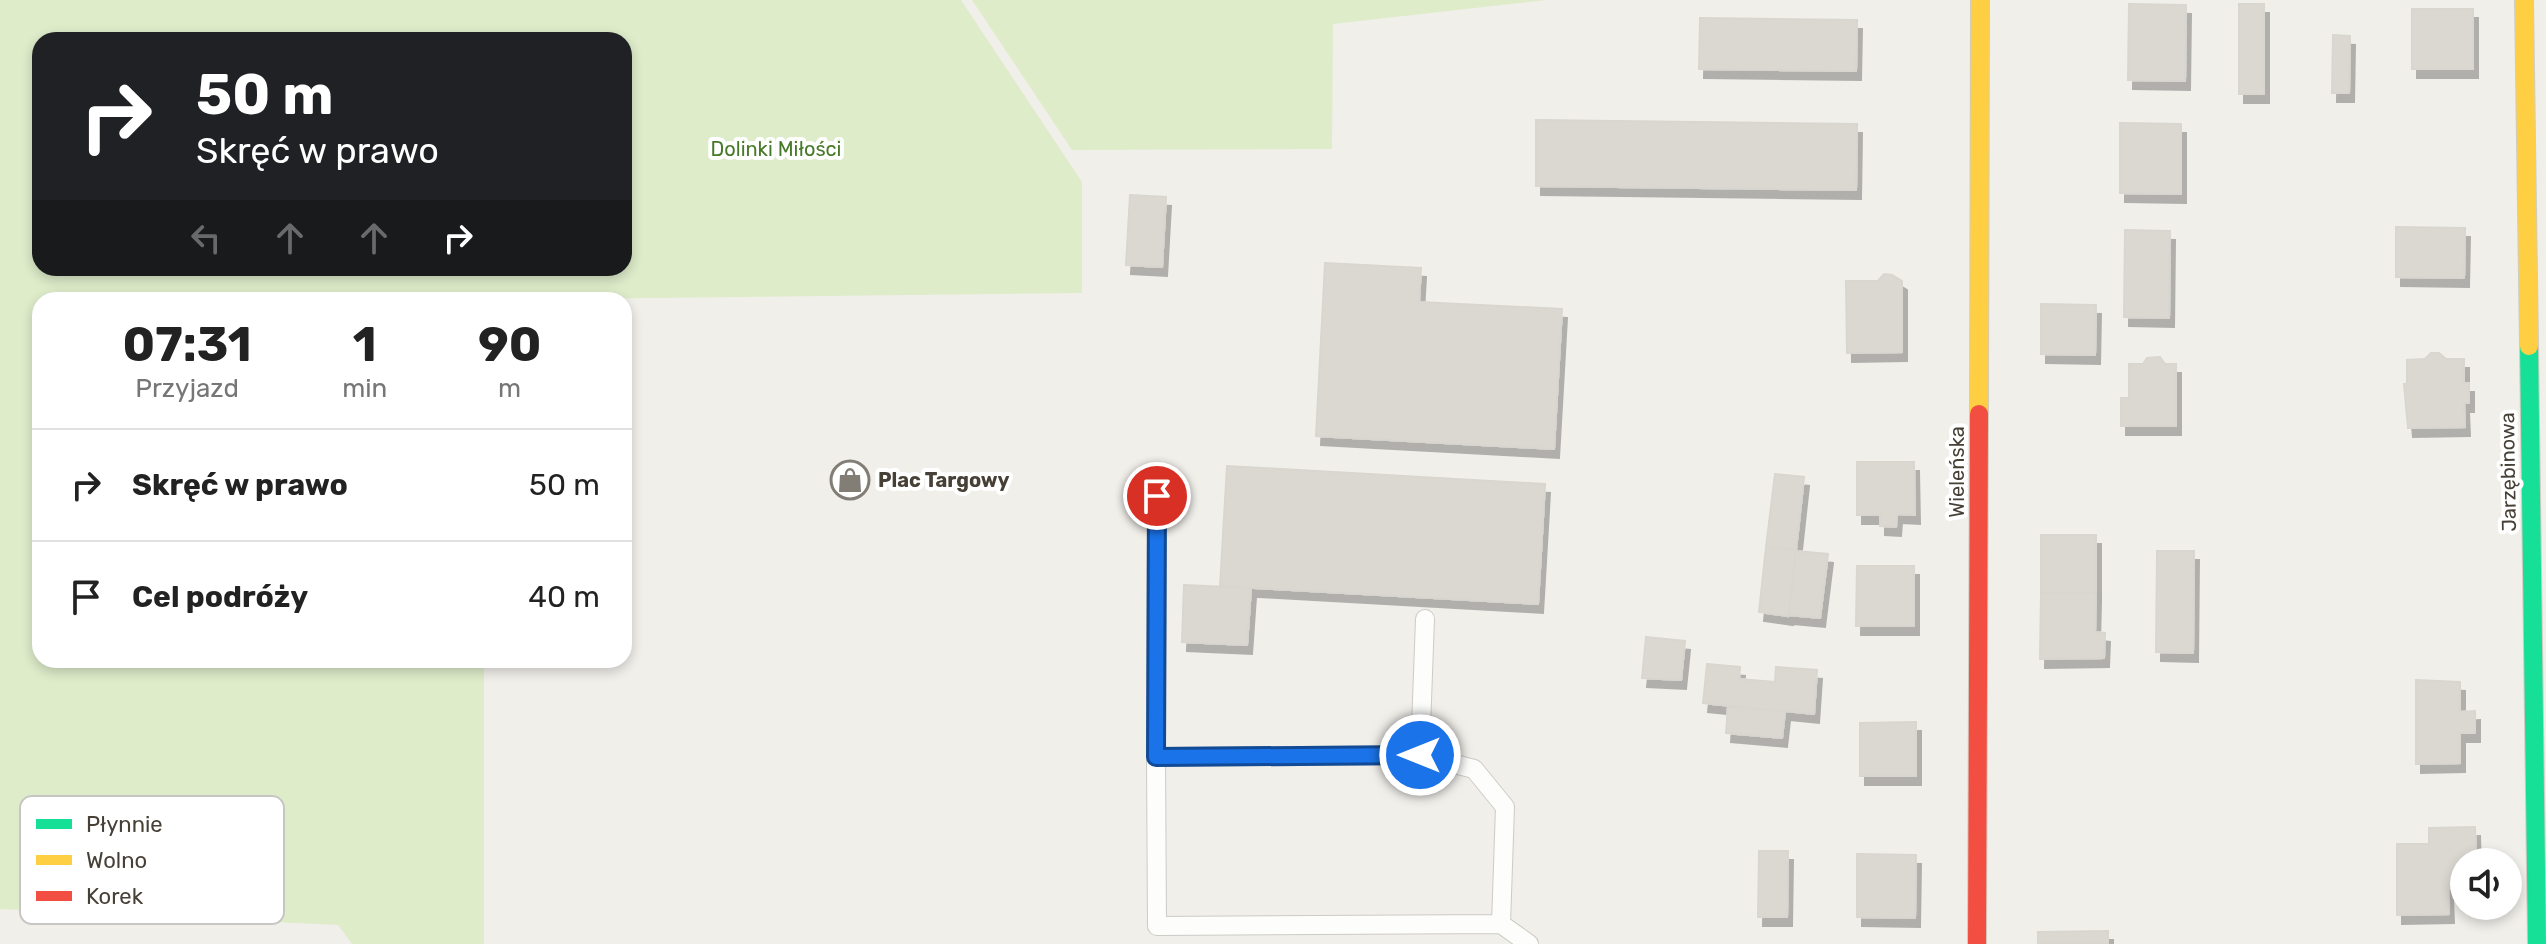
<!DOCTYPE html>
<html lang="pl">
<head>
<meta charset="utf-8">
<style>
  :root { --surface:#fff; --page:#f2f2f2; --text:#222; --muted:#767676; --line:#e0e0e0 }
  body { margin:0; font-family:Rubik,sans-serif; background:var(--page); color:var(--text); height:100vh; display:flex; flex-direction:column; font-size:30px; white-space:nowrap }
  * { box-sizing:border-box; margin:0 }
  p { font-size:26px; color:var(--muted) }
  .icon { flex:none; width:44px; height:44px; fill:none; stroke:currentColor; stroke-width:2; stroke-linecap:round; stroke-linejoin:round }
  .map { position:relative; flex:1; overflow:hidden }
  .sheet { position:absolute; left:32px; top:292px; width:600px; height:376px; display:flex; flex-direction:column; background:var(--surface); border-radius:24px; box-shadow:0 4px 12px #0003 }
  .sheet>* { flex:none }
  .hud { position:absolute; left:32px; top:32px; width:600px; height:244px; border-radius:24px; box-shadow:0 4px 12px #0003; background:#202124; color:#fff; overflow:hidden }
  .buttons { position:absolute; left:2450px; top:848px; display:grid; gap:16px }
  .buttons a { display:grid; place-items:center; width:72px; height:72px; border-radius:50%; background:var(--surface); box-shadow:0 4px 12px #0003; font-size:40px }
  .pin { position:absolute; display:grid; place-items:center; width:68px; height:68px; color:#fff; margin:-34px; border:4px solid #fff; border-radius:50%; box-shadow:0 2px 8px #0007 }
  .me { position:absolute; width:88px; margin:-44px; rotate:270deg; stroke-linejoin:round; filter:drop-shadow(0 0 6px #0008) }
  .turn { display:flex; align-items:center; gap:28px; height:168px; padding:0 32px; font-size:36px }
  .turn .icon { width:104px; height:104px; stroke-width:2.5 }
  .turn b { display:block; font-size:56px; line-height:68px }
  .lanes { display:flex; align-items:center; height:76px; padding:0 32px; background:#0003; justify-content:center; gap:40px; direction:ltr }
  .lanes .off { opacity:.35 }
  .eta { display:flex; justify-content:space-evenly; align-items:center; height:136px; text-align:center }
  .eta b { font-size:48px; font-weight:700; line-height:56px }
  ul { padding:0; list-style:none }
  li { display:flex; align-items:center; gap:24px; height:112px; padding:0 32px; border-top:2px solid var(--line) }
  li div { flex:1 }
  li b { display:block; font-size:30px }
  li em { font-style:normal }
  .map>svg:first-child { display:block }
</style>
</head>
<body>
<div class="map">
<svg width="2546" height="944" viewBox="0 0 2546 944">
  <defs>
    <filter id="shadow"><feDropShadow dx="5" dy="9" stdDeviation="0" flood-color="#0004"/></filter>
  </defs>
  <rect width="100%" height="100%" fill="#f1efea"/>
  <path fill="#deecca" fill-rule="evenodd" d="M 0,0 L 961,0 L 1082,182 L 1082,293 L 487,300 L 40,300 L 40,660 L 484,660 L 484,944 L 352,944 L 338,925 L 0,909 ZM 624,40 L 624,268 L 40,268 L 40,40 Z
    M 972,0 L 1547,0 L 1333,24 L 1332,149 L 1072,150 Z"/>
  <path fill="#dbd8d2" stroke="#d9d6d0" stroke-width="2" filter="url(#shadow)" d="M 2129,4 L 2186,5 L 2185,81 L 2128,80 Z
    M 2239,4 L 2264,4 L 2264,94 L 2239,94 Z
    M 2412,9 L 2473,9 L 2473,69 L 2412,69 Z
    M 1700,18 L 1857,20 L 1856,71 L 1699,69 Z
    M 2333,35 L 2350,36 L 2349,93 L 2332,93 Z
    M 1536,120 L 1857,124 L 1856,190 L 1536,186 Z
    M 2120,123 L 2181,124 L 2181,194 L 2120,193 Z
    M 1130,195 L 1166,197 L 1162,267 L 1126,265 Z
    M 2396,227 L 2465,228 L 2464,278 L 2396,277 Z
    M 2125,230 L 2170,231 L 2169,318 L 2124,317 Z
    M 1325,263 L 1421,268 L 1419,302 L 1562,309 L 1554,449 L 1316,436 Z
    M 1884,274 L 1892,275 L 1902,281 L 1902,352 L 1847,353 L 1846,281 L 1878,281 Z
    M 2041,304 L 2096,305 L 2095,355 L 2041,354 Z
    M 2431,353 L 2439,353 L 2446,359 L 2464,359 L 2464,383 L 2469,383 L 2469,403 L 2464,403 L 2465,427 L 2408,428 L 2404,384 L 2407,384 L 2407,360 L 2425,359 Z
    M 2160,357 L 2165,364 L 2176,364 L 2176,426 L 2121,426 L 2121,398 L 2129,398 L 2129,364 L 2143,364 L 2147,358 Z
    M 1857,462 L 1914,462 L 1915,515 L 1897,514 L 1896,527 L 1880,526 L 1880,515 L 1857,515 Z
    M 1227,466 L 1545,484 L 1538,604 L 1220,586 Z
    M 1775,474 L 1804,477 L 1796,550 L 1766,547 Z
    M 2041,535 L 2096,535 L 2096,593 L 2041,593 Z
    M 1766,547 L 1796,550 L 1788,616 L 1759,612 Z
    M 1796,551 L 1828,554 L 1820,618 L 1789,615 Z
    M 2157,551 L 2194,551 L 2193,653 L 2156,652 Z
    M 1857,566 L 1914,566 L 1914,626 L 1856,626 Z
    M 1184,585 L 1251,588 L 1247,645 L 1182,642 Z
    M 2041,593 L 2096,593 L 2095,632 L 2105,633 L 2104,658 L 2040,659 Z
    M 1646,637 L 1685,641 L 1681,680 L 1642,678 Z
    M 1707,664 L 1740,667 L 1739,679 L 1775,682 L 1776,667 L 1817,670 L 1814,714 L 1703,703 Z
    M 2416,680 L 2460,682 L 2460,712 L 2475,711 L 2475,733 L 2460,733 L 2460,763 L 2416,764 Z
    M 1728,707 L 1785,712 L 1782,738 L 1726,733 Z
    M 1916,722 L 1916,776 L 1860,776 L 1860,723 Z
    M 2475,827 L 2476,862 L 2464,862 L 2464,889 L 2448,889 L 2449,914 L 2397,915 L 2397,844 L 2429,844 L 2429,828 Z
    M 1759,851 L 1788,851 L 1787,917 L 1758,917 Z
    M 1857,854 L 1916,855 L 1915,918 L 1857,917 Z
    M 2108,931 L 2108,944 L 2038,944 L 2038,932 Z"/>
  <g fill="none" stroke-linecap="round" stroke-linejoin="round">
    <defs>
      <path id="lane" d="M 1420,755 L 1425,619
        M 1156,757 L 1157,496
        M 1501,924 L 1505,807 L 1474,769 L 1420,755 L 1156,757 L 1157,926 L 1501,924 L 1529,944"/>
      <path id="fast" d="M 2529,346 L 2537,944"/>
      <path id="slow" d="M 2524,0 L 2529,346
        M 1979,414 L 1980,0"/>
      <path id="jam" d="M 1977,944 L 1979,414"/>
    </defs>
    <use href="#lane" stroke="#cdcbc6" stroke-width="20"/>
    <use href="#fast" stroke="#d1ccc1" stroke-width="20"/>
    <use href="#slow" stroke="#d1ccc1" stroke-width="20"/>
    <use href="#jam" stroke="#d1ccc1" stroke-width="20"/>
    <use href="#lane" stroke="#fdfdfc" stroke-width="18"/>
    <use href="#fast" stroke="#16e098" stroke-width="18"/>
    <use href="#slow" stroke="#ffcf43" stroke-width="18"/>
    <use href="#jam" stroke="#f24e42" stroke-width="18"/>
  </g>
  <g fill="none" stroke-linecap="round" stroke-linejoin="round">
    <defs>
      <path id="route" d="M 1157,496 L 1156,757 L 1420,755"/>
    </defs>
    <use href="#route" stroke="#114b97" stroke-width="20"/>
    <use href="#route" stroke="#1a73e8" stroke-width="14"/>
  </g>
  <defs>
    <symbol id="shop-ring" viewBox="-11 -11 22 22"><circle r="9.5" fill="#fff" stroke="#827d75" stroke-width="1.5"/><path d="M-5-2.5h2.3a2.7 3.5 0 0 1 5.4 0H5L5.5 6h-11ZM-1.5-2.5h3a1.5 2.3 0 0 0-3 0Z" fill="#827d75"/></symbol>
  </defs>
  <g fill-rule="evenodd">
    <use href="#shop-ring" x="828" y="458" width="44" height="44"/>
  </g>
  <g text-anchor="middle" dominant-baseline="central" stroke-width="8" stroke-linejoin="round" paint-order="stroke">
    <g font-size="20" fill="#477a28" stroke="#fff">
      <text x="776" y="149">Dolinki Miłości</text>
    </g>
    <g font-size="20" fill="#474036" stroke="#fff">
      <text transform="translate(1957 472) rotate(-90)">Wieleńska</text>
      <text transform="translate(2508 472) rotate(-91)">Jarzębinowa</text>
    </g>
    <g font-size="20" font-weight="bold" fill="#474036" stroke="#fff" text-anchor="start">
      <text x="878" y="480">Plac Targowy</text>
    </g>
  </g>
  <rect x="20" y="796" width="264" height="128" rx="12" fill="#fff" stroke="#c8c6c3" stroke-width="2"/>
  <rect x="36" y="819" width="36" height="10" fill="#16e098"/>
  <rect x="36" y="855" width="36" height="10" fill="#ffcf43"/>
  <rect x="36" y="891" width="36" height="10" fill="#f24e42"/>
  <g font-size="22" fill="#474036">
    <text x="86" y="832">Płynnie</text>
    <text x="86" y="868">Wolno</text>
    <text x="86" y="904">Korek</text>
  </g>
</svg>
<div class="buttons">
<a><svg class="icon" aria-label="sound" viewBox="0 0 24 24"><path d="M4 9h4l5-4v14l-5-4H4zM17 9q2 3 0 6"/></svg></a>
</div>
<div class="pin" style="left:1157px;top:496px;background:#d93025"><svg class="icon" aria-label="arrive" viewBox="0 0 24 24"><path d="M6 21V4h12l-3 4 3 4H6"/></svg></div>
<svg class="me" style="left:1420px;top:755px" viewBox="-20 -20 40 40"><circle r="17" fill="#1a73e8" stroke="#fff" stroke-width="3"/><path d="M0-11L8 9 0 5-8 9z" fill="#fff"/></svg>
<div class="hud">
<div class="turn"><svg class="icon" aria-label="right" viewBox="0 0 24 24"><path d="M7 20v-9h11M14 6l5 5-5 5"/></svg><div><b>50 m</b>Skręć w prawo</div></div>
<div class="lanes"><svg class="icon off" aria-label="left" viewBox="0 0 24 24"><path d="M17 20v-9H6M10 6l-5 5 5 5"/></svg><svg class="icon off" aria-label="ahead" viewBox="0 0 24 24"><path d="M12 20V5M6 11l6-6 6 6"/></svg><svg class="icon off" aria-label="ahead" viewBox="0 0 24 24"><path d="M12 20V5M6 11l6-6 6 6"/></svg><svg class="icon" aria-label="right" viewBox="0 0 24 24"><path d="M7 20v-9h11M14 6l5 5-5 5"/></svg></div>
</div>
<section class="sheet">
<div class="eta">
<div><b>07:31</b><p>Przyjazd</p></div>
<div><b>1</b><p>min</p></div>
<div><b>90</b><p>m</p></div>
</div>
<ul>
<li><svg class="icon" aria-label="right" viewBox="0 0 24 24"><path d="M7 20v-9h11M14 6l5 5-5 5"/></svg><div><b>Skręć w prawo</b></div><em>50 m</em></li>
<li><svg class="icon" aria-label="arrive" viewBox="0 0 24 24"><path d="M6 21V4h12l-3 4 3 4H6"/></svg><div><b>Cel podróży</b></div><em>40 m</em></li>
</ul>
</section>
</div>
</body>
</html>
